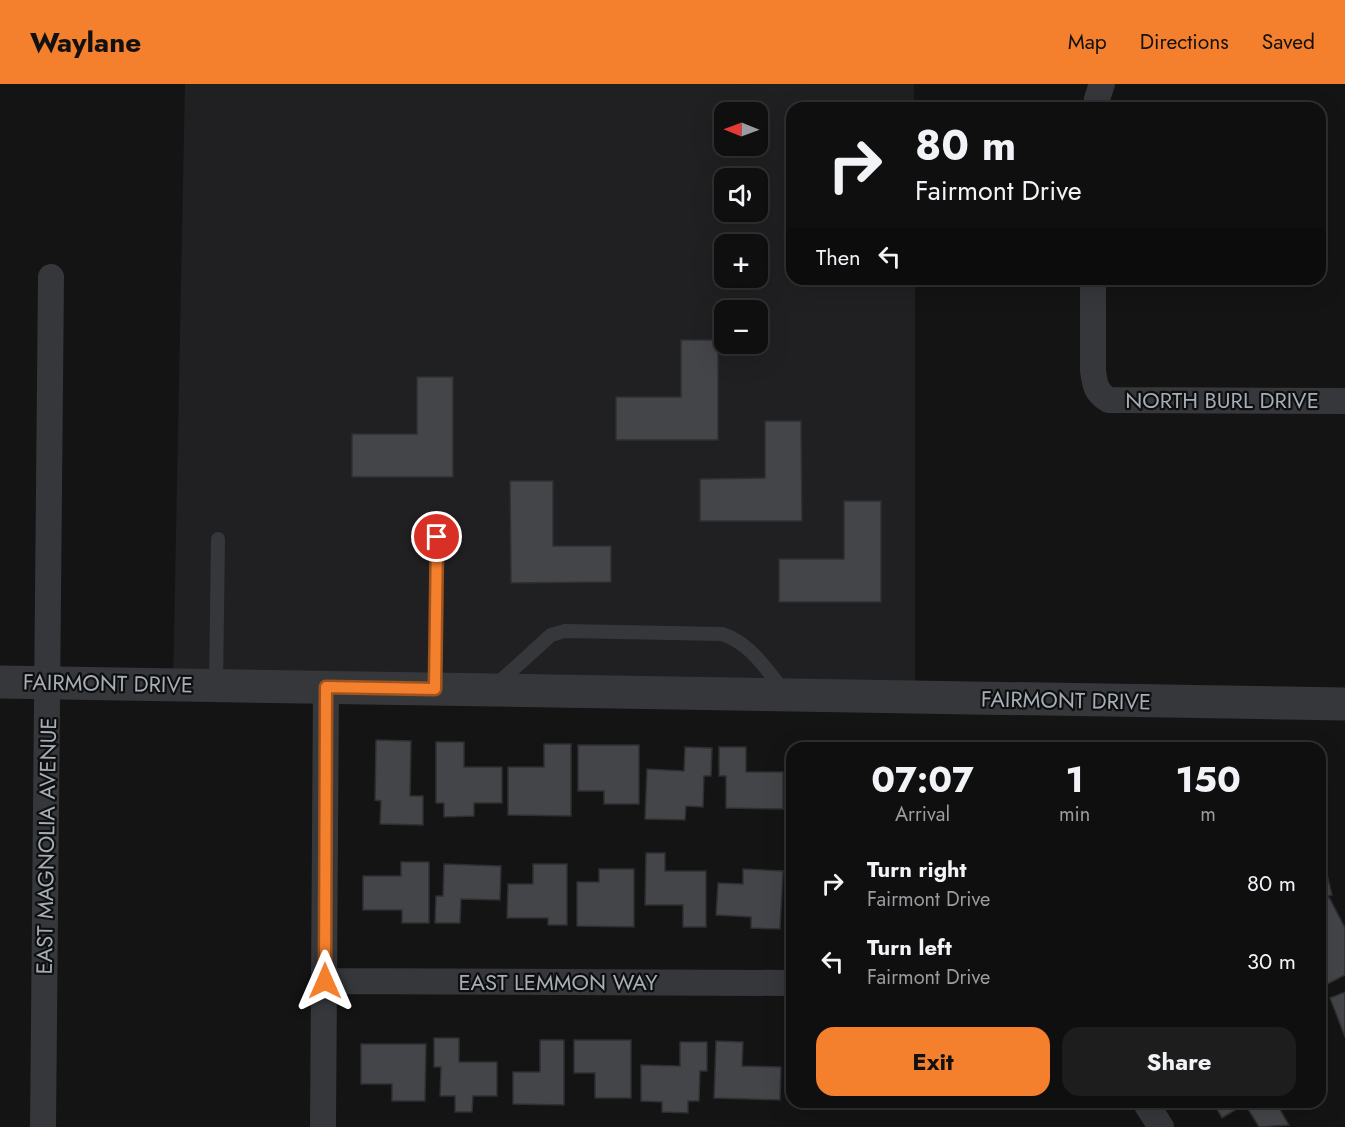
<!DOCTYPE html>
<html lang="en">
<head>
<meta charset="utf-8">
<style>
  :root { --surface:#0f0f10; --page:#1d1d1e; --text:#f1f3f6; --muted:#9b9c9f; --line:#2f2f30; --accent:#f47f2d }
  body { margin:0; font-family:Jost,sans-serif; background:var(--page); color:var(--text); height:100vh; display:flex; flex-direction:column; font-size:22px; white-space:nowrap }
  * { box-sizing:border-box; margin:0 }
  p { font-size:20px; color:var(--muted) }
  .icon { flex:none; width:33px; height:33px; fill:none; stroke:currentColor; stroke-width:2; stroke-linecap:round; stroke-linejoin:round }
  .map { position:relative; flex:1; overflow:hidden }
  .drawer { position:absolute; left:786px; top:658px; width:540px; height:366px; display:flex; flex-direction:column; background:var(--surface); border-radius:18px; box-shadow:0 6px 24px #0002,0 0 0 2px var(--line) }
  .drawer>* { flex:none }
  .banner { position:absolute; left:786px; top:18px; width:540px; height:183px; border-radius:18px; box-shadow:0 6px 24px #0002,0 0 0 2px var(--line); background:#0f0f10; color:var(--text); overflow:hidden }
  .needle { width:39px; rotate:271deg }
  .controls { position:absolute; left:714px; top:18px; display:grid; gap:12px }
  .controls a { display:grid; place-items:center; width:54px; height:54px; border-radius:12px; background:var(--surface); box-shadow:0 6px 24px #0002,0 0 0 2px var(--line); font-size:30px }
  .pin { position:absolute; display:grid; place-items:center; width:51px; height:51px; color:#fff; margin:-26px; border:3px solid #fff; border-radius:50%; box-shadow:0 2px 6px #0007 }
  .me { position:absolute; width:66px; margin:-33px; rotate:0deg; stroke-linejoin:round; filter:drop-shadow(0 0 4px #0008) }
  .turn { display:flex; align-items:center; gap:21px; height:126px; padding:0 30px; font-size:27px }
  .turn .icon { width:78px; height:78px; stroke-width:2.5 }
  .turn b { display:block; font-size:42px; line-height:51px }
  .then { display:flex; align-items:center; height:57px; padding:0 30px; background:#0003; gap:12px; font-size:22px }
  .eta { display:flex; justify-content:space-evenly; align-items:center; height:102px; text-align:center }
  .eta b { font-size:36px; font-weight:700; line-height:42px }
  .button { display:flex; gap:12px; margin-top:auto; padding:12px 30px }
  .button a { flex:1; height:69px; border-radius:18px; background:var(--accent); color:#111; font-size:24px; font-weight:700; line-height:69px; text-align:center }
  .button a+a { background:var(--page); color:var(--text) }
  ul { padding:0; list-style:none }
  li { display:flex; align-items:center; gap:18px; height:78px; padding:0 30px }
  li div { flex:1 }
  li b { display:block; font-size:22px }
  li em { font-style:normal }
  header { display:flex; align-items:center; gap:36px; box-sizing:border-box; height:84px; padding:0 30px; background:var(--accent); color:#111 }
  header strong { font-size:28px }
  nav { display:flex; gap:33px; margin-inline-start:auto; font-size:21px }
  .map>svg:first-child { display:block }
</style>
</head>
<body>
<header>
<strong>Waylane</strong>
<nav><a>Map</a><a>Directions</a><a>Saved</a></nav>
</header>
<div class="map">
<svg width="1345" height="1043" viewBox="0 0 1345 1043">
  <rect width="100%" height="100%" fill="#141415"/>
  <path fill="#202022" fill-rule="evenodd" d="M 185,0 L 914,0 L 914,24 L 792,24 L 792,195 L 915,195 L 915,613 L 173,601 ZM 724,28 L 758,28 L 758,62 L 724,62 ZM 724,94 L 758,94 L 758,128 L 724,128 ZM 724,160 L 758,160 L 758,194 L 724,194 ZM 724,226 L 758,226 L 758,260 L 724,260 Z"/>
  <path fill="#434548" stroke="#2e2f31" stroke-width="1.5" d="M 681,256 L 718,256 L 718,356 L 616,356 L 616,313 L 681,313 Z
    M 417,293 L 453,293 L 453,393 L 352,393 L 352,350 L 417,350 Z
    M 765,337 L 801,337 L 802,437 L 700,437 L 700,395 L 765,394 Z
    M 510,397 L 553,397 L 553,462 L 611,462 L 611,498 L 511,499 Z
    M 844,417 L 881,417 L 881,518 L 779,518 L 779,475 L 844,475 Z
    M 376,656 L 411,657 L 410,712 L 423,712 L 423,741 L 380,740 L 381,717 L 375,716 Z
    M 436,658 L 464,658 L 464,683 L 502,683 L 502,719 L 474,719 L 474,732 L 444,733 L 444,719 L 436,719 Z
    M 544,660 L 571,660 L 571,732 L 508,731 L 508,683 L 544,683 Z
    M 578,661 L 639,661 L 639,720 L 604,720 L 604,707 L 578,707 Z
    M 685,663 L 712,664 L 711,692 L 704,692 L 703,723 L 686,722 L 685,736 L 645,735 L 647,685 L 684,687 Z
    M 719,663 L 746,663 L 746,688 L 783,688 L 783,725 L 726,724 L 726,692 L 719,692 Z
    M 1320,762 L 1332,811 L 1320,814 Z
    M 646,769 L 665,769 L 665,787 L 706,787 L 706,843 L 683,843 L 683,821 L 645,821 Z
    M 791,775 L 792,775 L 792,829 L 790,829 Z
    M 401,778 L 429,778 L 429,839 L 402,839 L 402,826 L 363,826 L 363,792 L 401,792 Z
    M 444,780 L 501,782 L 500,816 L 461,815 L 460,839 L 435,839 L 436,812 L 443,812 Z
    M 533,780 L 567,780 L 567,841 L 548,841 L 548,834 L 507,834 L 508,800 L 533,800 Z
    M 599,785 L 634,785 L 634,843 L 577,842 L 577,798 L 599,798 Z
    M 743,785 L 783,787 L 780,845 L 751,844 L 751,833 L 716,831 L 718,799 L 743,800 Z
    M 1329,813 L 1345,844 L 1345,891 L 1320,904 L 1320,818 Z
    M 1345,908 L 1345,953 L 1330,914 Z
    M 434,954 L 459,954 L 459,978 L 497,978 L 497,1012 L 473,1012 L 472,1028 L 455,1028 L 455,1012 L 440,1012 L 441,983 L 434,983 Z
    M 540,956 L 564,956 L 564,1021 L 513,1020 L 513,988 L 540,988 Z
    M 574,956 L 631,956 L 631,1014 L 595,1014 L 595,989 L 574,989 Z
    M 716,957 L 743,958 L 742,982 L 781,983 L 780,1016 L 714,1014 Z
    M 680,958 L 707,958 L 707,987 L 700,987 L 699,1017 L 688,1017 L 688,1029 L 662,1028 L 662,1018 L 641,1017 L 641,981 L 680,982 Z
    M 789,958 L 792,958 L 792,1014 L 786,1013 Z
    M 361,960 L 426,960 L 425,1017 L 392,1017 L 392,1000 L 361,1000 Z
    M 874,1018 L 906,1018 L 906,1022 L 874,1022 Z
    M 943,1018 L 991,1018 L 991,1021 L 943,1022 Z
    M 1213,1018 L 1284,1018 L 1285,1020 L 1279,1024 L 1289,1041 L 1259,1043 L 1245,1020 L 1222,1034 Z"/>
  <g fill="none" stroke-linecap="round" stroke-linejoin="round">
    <path stroke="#35373a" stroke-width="14" d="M 216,601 L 218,455
      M 496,601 L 551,551 L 565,547 L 722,550 C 750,559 765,584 784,607
      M 435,605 L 437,453"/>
    <path stroke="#35373a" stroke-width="26" d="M 1096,24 L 1097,15 L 1102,0
      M 1093,195 L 1093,287 C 1095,301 1096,309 1109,316 L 1345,317
      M 325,897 L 792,899
      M 1145,1018 L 1161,1043
      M 43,1043 L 51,193
      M 323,1043 L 326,603"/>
    <path stroke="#35373a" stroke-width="33" d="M 0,598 L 1345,620"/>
  </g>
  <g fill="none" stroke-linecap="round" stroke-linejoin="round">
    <defs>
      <path id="route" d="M 325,897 L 326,603 L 435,605 L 437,453"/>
    </defs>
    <use href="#route" stroke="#9f531d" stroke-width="15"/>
    <use href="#route" stroke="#f47f2d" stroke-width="10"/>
  </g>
  <g text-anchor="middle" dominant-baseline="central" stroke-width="4.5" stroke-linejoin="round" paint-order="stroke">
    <g font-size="22" fill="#a5aeb6" stroke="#0f0f10">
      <text x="1222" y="316">NORTH BURL DRIVE</text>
      <text transform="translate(108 599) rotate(1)">FAIRMONT DRIVE</text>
      <text transform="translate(1066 616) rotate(1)">FAIRMONT DRIVE</text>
      <text transform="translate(46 762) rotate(-89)">EAST MAGNOLIA AVENUE</text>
      <text x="558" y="898">EAST LEMMON WAY</text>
    </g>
  </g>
</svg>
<div class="controls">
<a><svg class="needle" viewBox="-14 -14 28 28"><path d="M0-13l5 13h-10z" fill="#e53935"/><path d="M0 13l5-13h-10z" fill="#9b9c9f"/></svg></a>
<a><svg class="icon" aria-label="sound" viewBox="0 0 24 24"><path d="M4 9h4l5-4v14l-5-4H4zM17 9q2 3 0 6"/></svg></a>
<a>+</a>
<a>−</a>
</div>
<div class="pin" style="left:437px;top:453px;background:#d93025"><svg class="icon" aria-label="arrive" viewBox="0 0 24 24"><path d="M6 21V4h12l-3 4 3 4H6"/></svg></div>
<svg class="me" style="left:325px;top:897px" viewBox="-20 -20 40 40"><path d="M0-17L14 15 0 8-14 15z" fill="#f47f2d" stroke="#fff" stroke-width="4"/></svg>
<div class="banner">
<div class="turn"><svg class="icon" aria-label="right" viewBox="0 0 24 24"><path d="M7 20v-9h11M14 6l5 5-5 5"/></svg><div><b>80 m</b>Fairmont Drive</div></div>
<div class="then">Then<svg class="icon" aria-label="left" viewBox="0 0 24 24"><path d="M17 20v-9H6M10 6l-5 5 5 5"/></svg></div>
</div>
<section class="drawer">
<div class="eta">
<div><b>07:07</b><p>Arrival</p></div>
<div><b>1</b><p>min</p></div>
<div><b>150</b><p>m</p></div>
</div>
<ul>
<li><svg class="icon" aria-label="right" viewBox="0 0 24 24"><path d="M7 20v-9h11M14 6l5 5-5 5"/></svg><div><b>Turn right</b><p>Fairmont Drive</p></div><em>80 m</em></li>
<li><svg class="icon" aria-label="left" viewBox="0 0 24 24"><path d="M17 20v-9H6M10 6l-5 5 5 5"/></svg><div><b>Turn left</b><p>Fairmont Drive</p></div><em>30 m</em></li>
</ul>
<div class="button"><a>Exit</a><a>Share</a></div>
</section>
</div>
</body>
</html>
